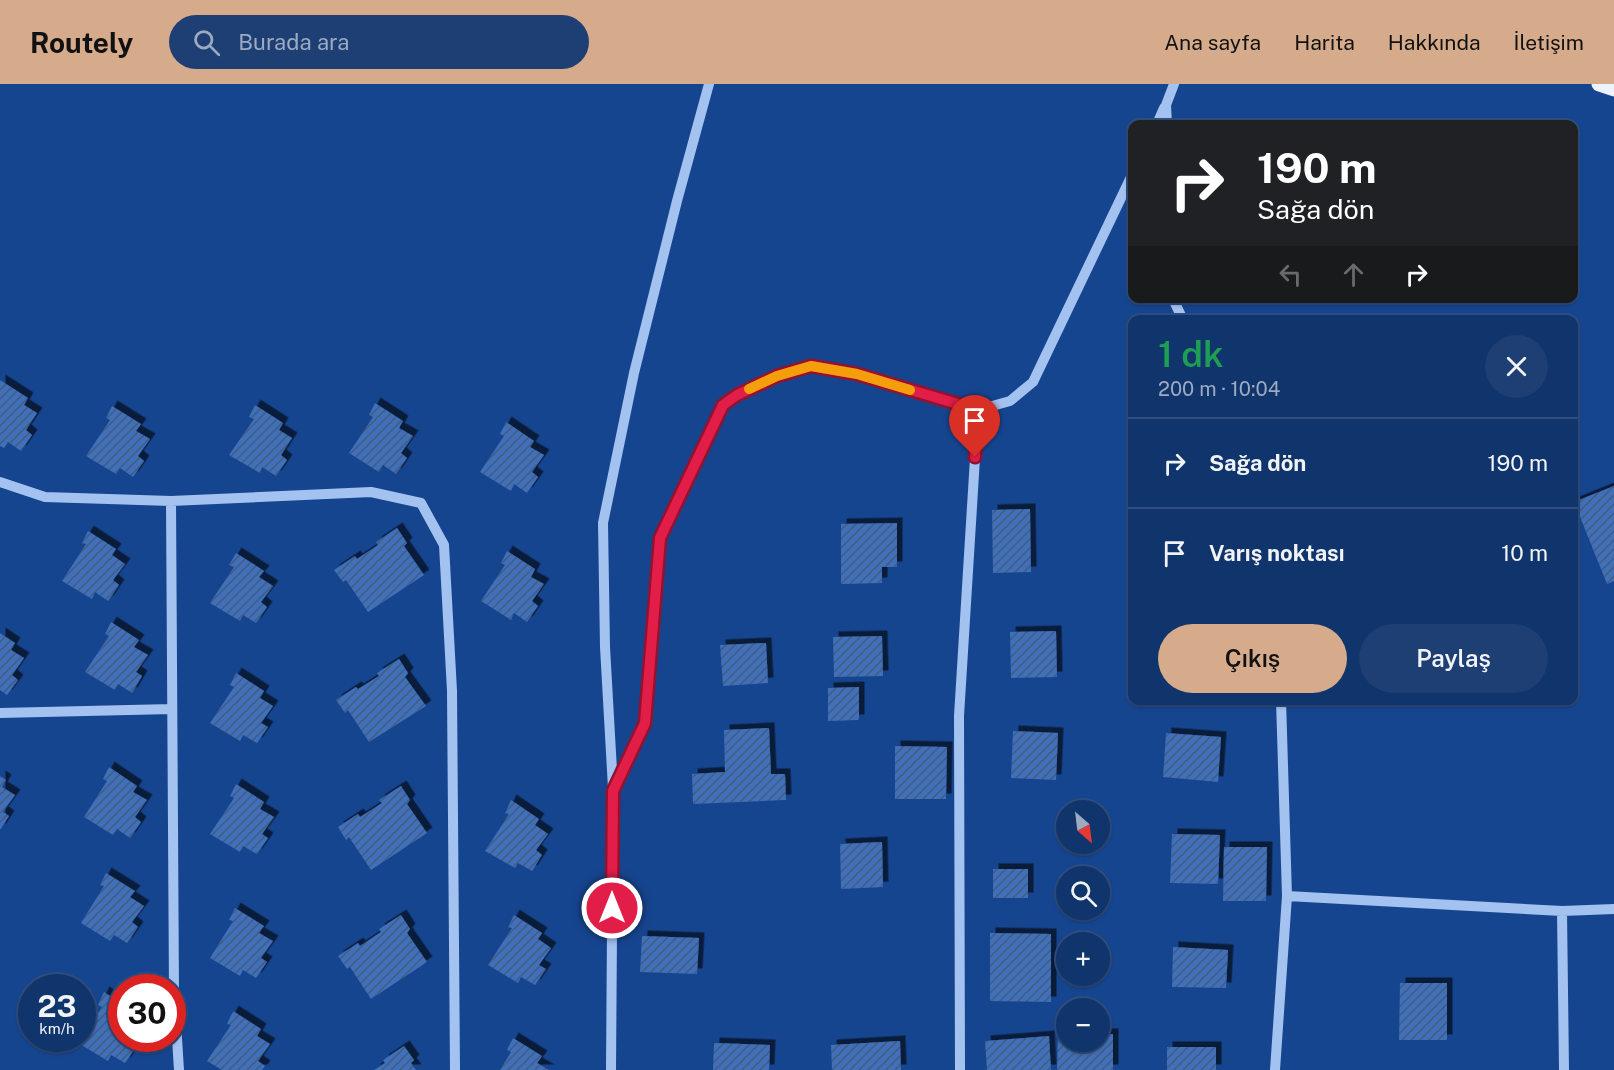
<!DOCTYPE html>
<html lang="tr">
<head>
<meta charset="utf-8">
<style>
  :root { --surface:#10346c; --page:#1e3f74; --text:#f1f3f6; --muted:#9caac2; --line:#304f7f; --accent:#d6ab8b }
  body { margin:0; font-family:"Public Sans",sans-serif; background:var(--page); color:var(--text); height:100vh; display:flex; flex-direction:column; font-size:22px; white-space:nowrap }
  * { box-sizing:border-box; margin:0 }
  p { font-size:20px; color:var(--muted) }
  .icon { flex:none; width:33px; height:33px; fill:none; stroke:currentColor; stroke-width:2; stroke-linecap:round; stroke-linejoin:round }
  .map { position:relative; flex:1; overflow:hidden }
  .side { position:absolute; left:1128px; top:231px; width:450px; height:390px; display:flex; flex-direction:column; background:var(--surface); border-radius:12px; box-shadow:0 2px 4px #0004,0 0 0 2px var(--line) }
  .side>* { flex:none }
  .banner { position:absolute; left:1128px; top:36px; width:450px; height:183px; border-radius:12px; box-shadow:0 2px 4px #0004,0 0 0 2px var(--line); background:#202124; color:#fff; overflow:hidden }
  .needle { width:39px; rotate:152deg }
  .tools { position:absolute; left:1056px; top:716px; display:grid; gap:12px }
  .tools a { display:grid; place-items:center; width:54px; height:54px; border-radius:50%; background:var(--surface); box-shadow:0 2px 4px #0004,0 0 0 2px var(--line); font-size:30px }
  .speed { position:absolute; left:18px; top:890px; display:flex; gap:12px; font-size:30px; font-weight:700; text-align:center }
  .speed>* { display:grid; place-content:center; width:78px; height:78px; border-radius:50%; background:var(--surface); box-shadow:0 2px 4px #0004,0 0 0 2px var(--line); line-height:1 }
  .speed small { font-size:15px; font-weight:400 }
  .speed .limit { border:9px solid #d22; background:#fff; color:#111 }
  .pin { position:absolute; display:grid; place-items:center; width:51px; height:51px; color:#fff; margin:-62px -26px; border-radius:50% 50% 50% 0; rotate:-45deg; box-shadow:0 0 6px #0007 }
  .pin .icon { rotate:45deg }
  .me { position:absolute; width:66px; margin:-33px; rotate:0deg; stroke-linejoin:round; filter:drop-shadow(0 0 4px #0008) }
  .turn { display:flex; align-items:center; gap:21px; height:126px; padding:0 30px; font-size:27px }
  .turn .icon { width:78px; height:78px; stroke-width:2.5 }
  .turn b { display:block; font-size:42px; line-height:51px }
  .lanes { display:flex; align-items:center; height:57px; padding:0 30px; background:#0003; justify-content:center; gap:30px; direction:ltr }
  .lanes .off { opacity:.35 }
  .round { display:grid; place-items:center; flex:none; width:63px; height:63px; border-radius:32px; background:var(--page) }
  .overview { display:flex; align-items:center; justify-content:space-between; height:102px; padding:0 30px }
  h1 { font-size:36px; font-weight:600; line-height:45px; color:#1e9e55 }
  .action { display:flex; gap:12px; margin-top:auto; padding:12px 30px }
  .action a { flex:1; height:69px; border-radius:36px; background:var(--accent); color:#111; font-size:24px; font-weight:600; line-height:69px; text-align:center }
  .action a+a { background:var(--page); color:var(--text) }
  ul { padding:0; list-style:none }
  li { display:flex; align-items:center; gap:18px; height:90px; padding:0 30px; border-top:2px solid var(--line) }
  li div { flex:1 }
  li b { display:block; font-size:22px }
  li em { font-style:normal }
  header { display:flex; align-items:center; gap:36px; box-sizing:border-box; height:84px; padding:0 30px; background:var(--accent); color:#111 }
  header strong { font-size:28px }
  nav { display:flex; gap:33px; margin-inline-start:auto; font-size:21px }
  .search { width:420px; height:54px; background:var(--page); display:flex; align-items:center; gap:15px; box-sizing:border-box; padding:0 21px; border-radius:33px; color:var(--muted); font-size:22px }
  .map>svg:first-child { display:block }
</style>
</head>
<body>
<header>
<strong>Routely</strong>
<div class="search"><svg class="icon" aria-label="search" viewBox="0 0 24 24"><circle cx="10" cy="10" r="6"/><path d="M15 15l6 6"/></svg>Burada ara</div>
<nav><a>Ana sayfa</a><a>Harita</a><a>Hakkında</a><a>İletişim</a></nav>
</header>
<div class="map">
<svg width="1614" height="986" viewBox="0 0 1614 986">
  <defs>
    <pattern id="building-hatch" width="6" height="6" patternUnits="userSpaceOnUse" patternTransform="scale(1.5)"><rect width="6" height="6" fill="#3f6fb9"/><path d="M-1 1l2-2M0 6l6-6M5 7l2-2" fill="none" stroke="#465c7d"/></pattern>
    <filter id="shadow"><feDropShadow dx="5.5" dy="-5.5" stdDeviation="0" flood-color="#0009"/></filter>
  </defs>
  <rect width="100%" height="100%" fill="#164590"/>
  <path fill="url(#building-hatch)" filter="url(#shadow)" d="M 0,296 L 28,314 L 24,321 L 37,329 L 26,346 L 32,351 L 21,367 L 8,358 L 4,364 L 0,362 Z
    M 375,319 L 403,337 L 399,344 L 413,352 L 401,369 L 407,374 L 396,390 L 383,381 L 379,388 L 349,369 L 373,333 L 369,331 Z
    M 255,321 L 283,339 L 279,346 L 292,354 L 281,371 L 287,376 L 276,392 L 262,383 L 260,389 L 229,371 L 254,335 L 249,333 Z
    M 112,322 L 141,340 L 136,347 L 150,355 L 138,372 L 144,377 L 133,393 L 120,384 L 116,390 L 86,372 L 110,336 L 106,334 Z
    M 506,338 L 534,357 L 530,363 L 544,371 L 532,388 L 538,393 L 527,409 L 514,400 L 511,407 L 480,388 L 504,352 L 500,350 Z
    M 1614,402 L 1614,497 L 1607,500 L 1574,418 Z
    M 1030,425 L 1031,488 L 993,489 L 992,426 Z
    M 897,439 L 897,483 L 882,483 L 882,499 L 841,500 L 841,440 Z
    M 397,444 L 407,459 L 404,462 L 424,491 L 368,528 L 346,496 L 343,498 L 334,486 L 355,472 L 357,475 L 378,461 L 376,458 Z
    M 88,447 L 116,465 L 112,471 L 125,480 L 113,496 L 119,501 L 108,517 L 95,508 L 92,515 L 62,497 L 86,460 L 82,459 Z
    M 507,467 L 535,485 L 531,493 L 544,500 L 532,517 L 538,522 L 527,538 L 514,529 L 511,536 L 481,517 L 505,481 L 501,479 Z
    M 236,469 L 264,487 L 259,493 L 273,502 L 261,518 L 267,523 L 256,539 L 243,531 L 240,537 L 210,519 L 234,483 L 229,481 Z
    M 111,538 L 139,556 L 134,563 L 148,571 L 136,588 L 142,592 L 132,609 L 118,600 L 115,606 L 85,588 L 109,552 L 105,550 Z
    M 1056,547 L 1057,593 L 1011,594 L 1010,548 Z
    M 0,549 L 15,559 L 11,566 L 24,574 L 12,591 L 18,596 L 7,611 L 0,606 Z
    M 882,552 L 883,592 L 834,593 L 833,553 Z
    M 766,559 L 768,599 L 723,602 L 720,561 Z
    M 399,575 L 408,589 L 405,593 L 426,622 L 369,658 L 348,626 L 345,629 L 336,616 L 356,603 L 358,605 L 379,592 L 377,589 Z
    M 236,589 L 264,607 L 260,614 L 273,622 L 261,639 L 268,643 L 257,659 L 243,651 L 240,657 L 210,639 L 234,603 L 230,601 Z
    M 859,603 L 859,636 L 828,637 L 828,604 Z
    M 769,644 L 771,690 L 785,690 L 786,716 L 693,720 L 692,690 L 725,688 L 724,646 Z
    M 1013,647 L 1058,649 L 1056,696 L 1011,694 Z
    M 1166,649 L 1221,653 L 1218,698 L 1163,693 Z
    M 895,662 L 947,663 L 946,715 L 895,715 Z
    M 109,683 L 137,702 L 133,708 L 147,716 L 135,733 L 141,738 L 130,754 L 117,745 L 113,751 L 84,733 L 107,697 L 103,695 Z
    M 0,692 L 6,696 L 2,703 L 15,711 L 3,728 L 9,732 L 0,746 Z
    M 236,700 L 264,718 L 260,725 L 274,733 L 262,750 L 268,754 L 257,770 L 243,762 L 240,768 L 210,750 L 234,714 L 230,712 Z
    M 401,702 L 410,716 L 407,720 L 427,749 L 371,786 L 349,753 L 346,756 L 338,743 L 358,730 L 360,733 L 382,719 L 379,716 Z
    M 511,716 L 539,735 L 535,741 L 548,750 L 536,766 L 542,771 L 532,787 L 518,779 L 515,784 L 485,767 L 509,730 L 505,729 Z
    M 1172,750 L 1220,751 L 1218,800 L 1170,799 Z
    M 882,758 L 883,803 L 841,805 L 840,760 Z
    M 1224,763 L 1267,763 L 1266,817 L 1223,817 Z
    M 993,785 L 1028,785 L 1028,814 L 993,814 Z
    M 106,789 L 135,807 L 130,813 L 144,822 L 132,838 L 138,843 L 127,859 L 114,851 L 110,857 L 81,839 L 104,802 L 100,801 Z
    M 235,824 L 264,842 L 259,849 L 273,857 L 261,874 L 267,878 L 256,894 L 243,886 L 240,892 L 210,874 L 233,837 L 229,836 Z
    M 401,831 L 410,845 L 407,849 L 427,878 L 371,915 L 350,883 L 347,885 L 338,872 L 358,859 L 360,862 L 381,848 L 379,845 Z
    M 514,831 L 542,849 L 538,855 L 551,864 L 539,881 L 546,885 L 535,901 L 521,893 L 518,899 L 488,881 L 512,844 L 508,843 Z
    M 990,849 L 1051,850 L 1051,918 L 990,917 Z
    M 642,852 L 699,854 L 697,890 L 640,888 Z
    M 1173,863 L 1228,866 L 1226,904 L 1172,903 Z
    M 1400,899 L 1447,899 L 1447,956 L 1399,956 Z
    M 104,908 L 122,920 L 122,954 L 132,954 L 129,958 L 136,963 L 125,979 L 111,971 L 108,977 L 78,959 L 82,954 L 82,952 L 102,923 L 98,921 Z
    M 233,927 L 261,945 L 257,952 L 270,960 L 258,977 L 265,982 L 262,986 L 222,986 L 207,977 L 231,941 L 227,940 Z
    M 1058,950 L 1066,950 L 1066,957 L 1100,957 L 1100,950 L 1113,950 L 1113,986 L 1057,986 Z
    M 1049,952 L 1051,986 L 987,986 L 985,957 Z
    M 513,954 L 542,972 L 537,979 L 549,986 L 500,986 L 511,968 L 507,966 Z
    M 900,957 L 901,986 L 832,986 L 831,961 Z
    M 714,959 L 770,961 L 769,986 L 713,986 Z
    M 404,962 L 414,976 L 411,979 L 416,986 L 374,986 L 385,979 L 383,976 Z
    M 1167,963 L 1216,963 L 1216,986 L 1167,986 Z"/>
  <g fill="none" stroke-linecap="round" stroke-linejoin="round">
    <path stroke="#a3c2f0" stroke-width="10" d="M 1157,40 L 1164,24
      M 1167,40 L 1166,21 L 1174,0
      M 1175,214 L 1175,219 L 1183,236
      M 0,398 L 45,413 L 171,417 L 371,408 L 421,419 L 444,461 L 452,607 L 455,986
      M 171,417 L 174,907 L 179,986
      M 0,629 L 172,625
      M 613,704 L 605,563 L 603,439 L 634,289 L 677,117 L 709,0
      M 1287,812 L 1562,827 L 1614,825
      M 1562,827 L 1564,986
      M 611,986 L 613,707 L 646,639 L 660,454 L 723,321 L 737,311 L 777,292 L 811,282 L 857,290 L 978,326 L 1010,317 L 1033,298 L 1132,91
      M 960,986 L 959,632 L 978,326
      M 1275,986 L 1287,812 L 1281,616"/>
    <path stroke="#ecf3ff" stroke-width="15" d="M 1599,0 L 1614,5"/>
  </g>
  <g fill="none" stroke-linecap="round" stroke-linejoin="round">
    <defs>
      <path id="route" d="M 612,824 L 613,707 L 645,639 L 660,454 L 723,321 L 737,311 L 777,292 L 811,282 L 857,290 L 978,326 L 975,373"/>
    </defs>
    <use href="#route" stroke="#92132f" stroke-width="15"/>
    <use href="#route" stroke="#e11d48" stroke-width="10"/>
    <path stroke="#f59e0b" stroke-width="10" d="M 749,305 L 777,292 L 811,282 L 857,290 L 910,306"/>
  </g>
</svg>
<div class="tools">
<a><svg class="needle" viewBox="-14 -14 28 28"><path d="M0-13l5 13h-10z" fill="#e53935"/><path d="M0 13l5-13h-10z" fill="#9caac2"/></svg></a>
<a><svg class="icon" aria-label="search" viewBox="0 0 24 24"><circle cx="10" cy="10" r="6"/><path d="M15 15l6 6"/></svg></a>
<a>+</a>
<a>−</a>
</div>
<div class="speed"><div>23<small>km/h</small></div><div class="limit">30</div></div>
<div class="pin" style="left:975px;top:373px;background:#d93025"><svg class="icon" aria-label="arrive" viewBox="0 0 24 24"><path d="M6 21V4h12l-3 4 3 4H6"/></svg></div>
<svg class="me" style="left:612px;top:824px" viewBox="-20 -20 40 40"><circle r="17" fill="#e11d48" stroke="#fff" stroke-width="3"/><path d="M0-11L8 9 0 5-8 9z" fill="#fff"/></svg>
<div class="banner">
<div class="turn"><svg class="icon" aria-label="right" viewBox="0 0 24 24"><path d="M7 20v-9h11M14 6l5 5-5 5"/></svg><div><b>190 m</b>Sağa dön</div></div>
<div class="lanes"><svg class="icon off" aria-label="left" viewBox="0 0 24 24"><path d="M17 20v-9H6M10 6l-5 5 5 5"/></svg><svg class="icon off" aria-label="ahead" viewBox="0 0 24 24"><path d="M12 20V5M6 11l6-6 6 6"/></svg><svg class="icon" aria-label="right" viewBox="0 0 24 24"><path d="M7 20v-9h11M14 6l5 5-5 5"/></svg></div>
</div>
<section class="side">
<div class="overview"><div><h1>1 dk</h1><p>200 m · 10:04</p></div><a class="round"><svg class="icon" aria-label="close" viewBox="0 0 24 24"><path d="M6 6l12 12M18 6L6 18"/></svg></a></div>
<ul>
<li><svg class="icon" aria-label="right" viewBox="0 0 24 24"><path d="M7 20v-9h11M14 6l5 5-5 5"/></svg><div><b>Sağa dön</b></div><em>190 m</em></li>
<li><svg class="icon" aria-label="arrive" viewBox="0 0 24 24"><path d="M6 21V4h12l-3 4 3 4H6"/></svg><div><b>Varış noktası</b></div><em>10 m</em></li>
</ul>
<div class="action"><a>Çıkış</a><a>Paylaş</a></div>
</section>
</div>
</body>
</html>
